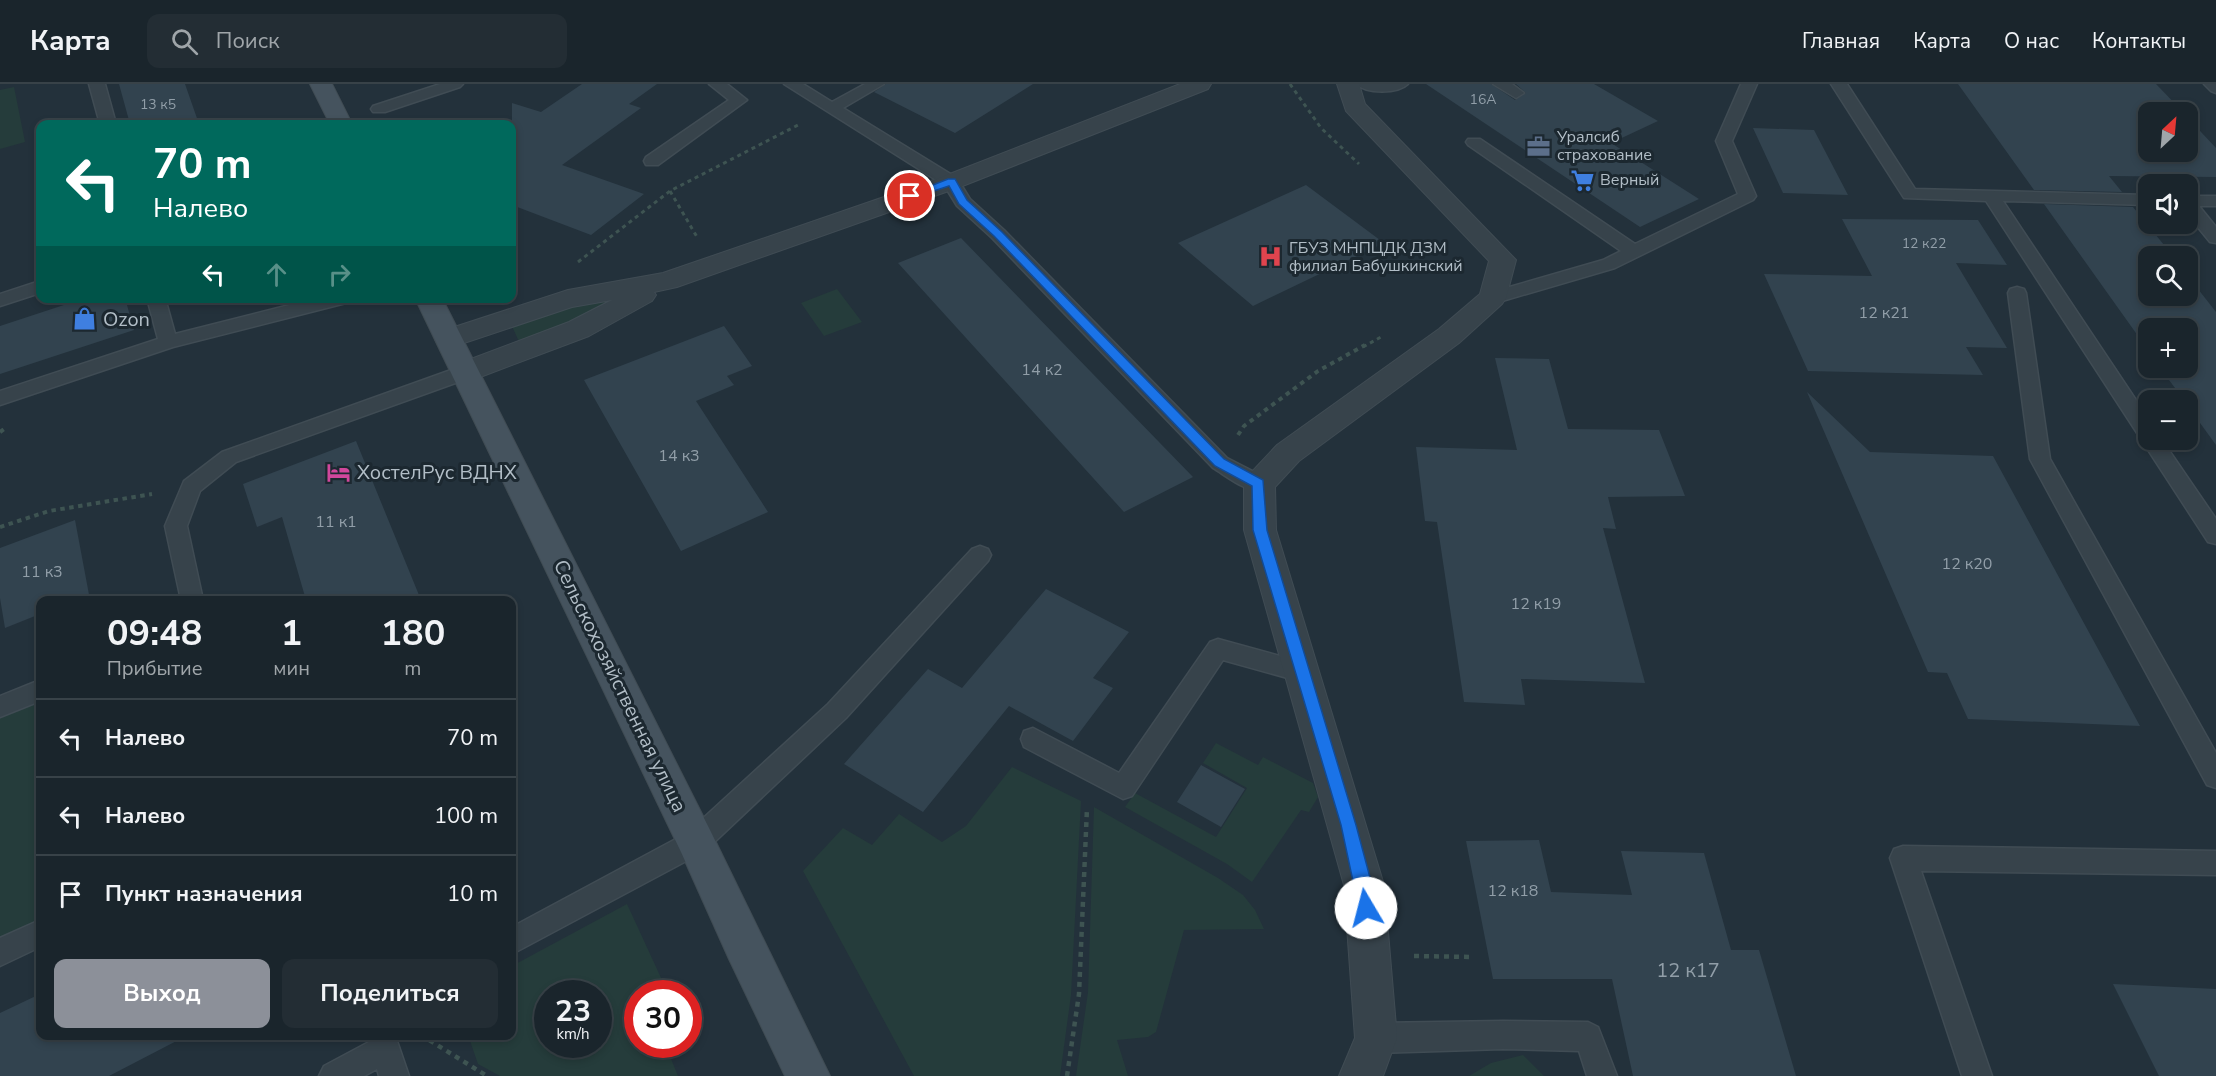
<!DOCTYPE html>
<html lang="ru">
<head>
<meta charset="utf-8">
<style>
  :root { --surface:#1a252c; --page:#232d34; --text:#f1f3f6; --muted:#9fa5a9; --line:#384248; --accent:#8c9099 }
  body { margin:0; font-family:"Nunito Sans",sans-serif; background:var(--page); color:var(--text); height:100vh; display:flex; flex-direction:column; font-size:22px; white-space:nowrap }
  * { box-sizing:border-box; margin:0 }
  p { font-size:20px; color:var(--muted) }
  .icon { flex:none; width:33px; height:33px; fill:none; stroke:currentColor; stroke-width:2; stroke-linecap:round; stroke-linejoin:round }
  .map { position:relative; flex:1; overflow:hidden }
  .drawer { position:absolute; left:36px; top:512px; width:480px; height:444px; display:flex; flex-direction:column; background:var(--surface); border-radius:12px; box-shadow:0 3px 9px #0003,0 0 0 2px var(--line) }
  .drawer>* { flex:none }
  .banner { position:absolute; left:36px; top:36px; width:480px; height:183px; border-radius:12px; box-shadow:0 3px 9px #0003,0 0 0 2px var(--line); background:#00695c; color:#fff; overflow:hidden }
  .needle { width:39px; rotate:26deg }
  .buttons { position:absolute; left:2138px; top:18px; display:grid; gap:12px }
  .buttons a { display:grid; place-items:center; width:60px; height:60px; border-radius:12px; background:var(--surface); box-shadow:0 3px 9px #0003,0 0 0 2px var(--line); font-size:30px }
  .speed { position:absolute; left:534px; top:896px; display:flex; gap:12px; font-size:30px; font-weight:700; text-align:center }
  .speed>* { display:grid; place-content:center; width:78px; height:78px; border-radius:50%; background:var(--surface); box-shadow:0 3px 9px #0003,0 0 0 2px var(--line); line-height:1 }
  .speed small { font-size:15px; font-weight:400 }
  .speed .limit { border:9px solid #d22; background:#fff; color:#111 }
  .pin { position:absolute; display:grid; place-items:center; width:51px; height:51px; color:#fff; margin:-26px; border:3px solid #fff; border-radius:50%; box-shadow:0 2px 6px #0007 }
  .me { position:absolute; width:66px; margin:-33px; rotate:352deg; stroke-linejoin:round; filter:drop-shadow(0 0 4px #0008) }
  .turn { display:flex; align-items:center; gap:21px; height:126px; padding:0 18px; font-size:27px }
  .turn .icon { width:78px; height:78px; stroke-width:2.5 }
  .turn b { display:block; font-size:42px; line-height:51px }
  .lanes { display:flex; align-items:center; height:57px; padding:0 18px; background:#0003; justify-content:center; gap:30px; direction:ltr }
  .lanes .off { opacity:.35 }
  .eta { display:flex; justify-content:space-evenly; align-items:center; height:102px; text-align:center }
  .eta b { font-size:36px; font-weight:700; line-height:42px }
  .primary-button { display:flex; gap:12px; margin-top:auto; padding:12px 18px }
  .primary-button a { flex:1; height:69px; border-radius:12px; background:var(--accent); color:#fff; font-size:24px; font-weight:700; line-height:69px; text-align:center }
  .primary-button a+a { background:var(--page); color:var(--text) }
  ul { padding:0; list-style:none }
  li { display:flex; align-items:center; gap:18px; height:78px; padding:0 18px; border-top:2px solid var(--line) }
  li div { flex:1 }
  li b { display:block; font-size:22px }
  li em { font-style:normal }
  header { display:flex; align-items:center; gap:36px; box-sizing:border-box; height:84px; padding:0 30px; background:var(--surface); border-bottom:2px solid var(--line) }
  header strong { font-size:28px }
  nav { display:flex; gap:33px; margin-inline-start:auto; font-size:21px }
  .search { width:420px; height:54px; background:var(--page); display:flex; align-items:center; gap:15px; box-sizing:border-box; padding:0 21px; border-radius:12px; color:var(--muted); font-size:22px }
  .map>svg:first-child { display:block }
</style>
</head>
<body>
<header>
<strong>Карта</strong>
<div class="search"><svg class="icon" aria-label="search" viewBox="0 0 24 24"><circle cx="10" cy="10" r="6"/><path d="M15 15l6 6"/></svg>Поиск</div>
<nav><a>Главная</a><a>Карта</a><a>О нас</a><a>Контакты</a></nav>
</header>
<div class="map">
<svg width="2216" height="992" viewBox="0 0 2216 992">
  <rect width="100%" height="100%" fill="#23313b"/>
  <path fill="#253c3b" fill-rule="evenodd" d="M 14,3 L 25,58 L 0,65 L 0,6 Z
    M 837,205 L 862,238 L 824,252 L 801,219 Z
    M 631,210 L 521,262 L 511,240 L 568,219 Z
    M 40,606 L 40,849 L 0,868 L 0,623 Z
    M 1216,659 L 1258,681 L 1263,673 L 1313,699 L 1318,713 L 1309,728 L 1301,726 L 1252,798 L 1227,780 L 1125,723 L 1135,709 L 1216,753 L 1247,704 L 1203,679 Z
    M 1012,683 L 1081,717 L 1071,911 L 1060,992 L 914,992 L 803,787 L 843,744 L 872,761 L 899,730 L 942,758 L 966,742 Z
    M 1094,723 L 1218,794 L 1243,811 L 1255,826 L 1264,845 L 1184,846 L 1156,948 L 1148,953 L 1117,956 L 1128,992 L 1076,992 L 1088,908 Z
    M 627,820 L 668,909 L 638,909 L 638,960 L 665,960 L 678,992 L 500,992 L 478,980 L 468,951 L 512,951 L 512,882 ZM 548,909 L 598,909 L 598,960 L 548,960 Z
    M 1523,971 L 1544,992 L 1469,992 L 1491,979 Z"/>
  <path fill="#32434f" d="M 119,0 L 185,0 L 199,40 L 130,40 Z
    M 582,0 L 657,0 L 629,20 L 641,24 L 562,81 L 644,110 L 591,151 L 512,121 L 512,19 L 541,28 Z
    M 886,0 L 1033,0 L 955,49 L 874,8 Z
    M 1426,0 L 1491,0 L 1515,16 L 1526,9 L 1516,0 L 1594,0 L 1658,37 L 1611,59 L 1699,115 L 1640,143 Z
    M 1958,0 L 2156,0 L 2183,28 L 2148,28 L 2148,68 L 2187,68 L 2187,33 L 2216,64 L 2216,93 L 2109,92 L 2122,108 L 2034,106 Z
    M 1753,44 L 1814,46 L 1848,111 L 1783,109 Z
    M 1306,101 L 1384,159 L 1253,222 L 1178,159 Z
    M 2044,120 L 2133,123 L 2173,172 L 2148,172 L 2148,212 L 2187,212 L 2187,191 L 2216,228 L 2216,361 L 2187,321 L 2187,316 L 2184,316 L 2160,284 L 2187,284 L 2187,244 L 2148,244 L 2148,266 Z
    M 1842,135 L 1978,136 L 2007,181 L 1956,179 L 2007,264 L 1966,263 L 1983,291 L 1808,287 L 1764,190 L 1872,192 Z
    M 961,154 L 1193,393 L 1124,428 L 898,179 Z
    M 65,214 L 125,214 L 134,246 L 0,290 L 0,242 L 67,220 Z
    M 724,242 L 752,282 L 727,292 L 734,301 L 696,317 L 768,428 L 681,467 L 584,296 Z
    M 1495,274 L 1549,275 L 1568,345 L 1659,346 L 1685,412 L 1608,413 L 1616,445 L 1603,444 L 1645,599 L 1521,595 L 1525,621 L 1464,618 L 1437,438 L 1425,437 L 1416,363 L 1517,366 Z
    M 1807,308 L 1870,368 L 1993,372 L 2140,642 L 1968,635 L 1947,589 L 1928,588 Z
    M 356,357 L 421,516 L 306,516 L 282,433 L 257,443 L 243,400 Z
    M 75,436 L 90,516 L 40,516 L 40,530 L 5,544 L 0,514 L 0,464 Z
    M 1046,505 L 1129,548 L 1093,594 L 1113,604 L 1073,657 L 1009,622 L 923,728 L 844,680 L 928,585 L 962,604 Z
    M 1201,681 L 1245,705 L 1221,743 L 1177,718 Z
    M 1539,756 L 1551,808 L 1632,811 L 1621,767 L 1704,769 L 1731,866 L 1759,866 L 1796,992 L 1633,992 L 1612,895 L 1493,895 L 1466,757 Z
    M 2113,900 L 2216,905 L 2216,992 L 2159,992 Z
    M 40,910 L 40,951 L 188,951 L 109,992 L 0,992 L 0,929 Z"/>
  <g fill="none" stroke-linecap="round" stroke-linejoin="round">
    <defs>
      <path id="lane" d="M 89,0 L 105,0 L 116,40 L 100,40 Z
        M 440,0 L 463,0 L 460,3 L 385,28 L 373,28 L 371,25 L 373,22 Z
        M 709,0 L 727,0 L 747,16 L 658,81 L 646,81 L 644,77 L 646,73 L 729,16 Z
        M 784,0 L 803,0 L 832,18 L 865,0 L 884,0 L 843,24 L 957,94 L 970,115 L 1004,146 L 1227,374 L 1266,394 L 1270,400 L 1266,406 C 1249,411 1228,393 1213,384 L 992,154 L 957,122 L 944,101 Z
        M 1356,0 L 1408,0 C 1398,10 1366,10 1356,0 Z
        M 1493,0 L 1512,0 L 1524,9 L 1516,14 Z
        M 1741,0 L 1757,0 L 1732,57 L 1756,112 L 1753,116 L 1615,184 L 1492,220 L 1485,218 L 1483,214 L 1485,210 L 1603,176 L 1621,167 L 1468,61 L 1466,58 L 1468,55 L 1480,55 L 1635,160 L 1738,110 L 1716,57 Z
        M 1831,0 L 1847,0 L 1915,105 L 2148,111 L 2148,121 L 2003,117 L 2148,334 L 2148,356 L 2162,356 L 2216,435 L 2216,460 L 2208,458 L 1986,117 L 1904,114 Z
        M 2204,0 L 2216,0 L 2216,9 L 2211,7 Z
        M 2187,112 L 2216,112 L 2216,122 L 2199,122 L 2216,143 L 2216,159 L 2210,158 L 2187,130 Z
        M 40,197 L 40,209 L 0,222 L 0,210 Z
        M 2017,203 L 2024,205 L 2026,209 L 2050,375 L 2216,669 L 2216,704 L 2207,701 L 2030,375 L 2008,209 L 2010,205 Z
        M 147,214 L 165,214 L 175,250 L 317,214 L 352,214 L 350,218 L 173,263 L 0,321 L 0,307 L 158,255 Z
        M 465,281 L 472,283 L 475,288 L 472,293 L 236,378 L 200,407 L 187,442 L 203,516 L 181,516 L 165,442 L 184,397 L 222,368 Z
        M 980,462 L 988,465 L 991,471 L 988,477 L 846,634 L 705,767 L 512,870 L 512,843 L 687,749 L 828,620 L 972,465 Z
        M 1218,555 L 1302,578 L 1310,581 L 1314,588 L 1310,595 L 1302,598 L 1223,576 L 1132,712 L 1123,715 L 1024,663 L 1021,655 L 1024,647 L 1033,644 L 1119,689 L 1210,558 Z
        M 40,596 L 40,617 L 0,633 L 0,612 Z
        M 1903,762 L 2216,767 L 2216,791 L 1921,787 L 1992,992 L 1962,992 L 1890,774 L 1894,765 Z
        M 40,836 L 40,863 L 0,882 L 0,854 Z
        M 1503,937 L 1588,938 L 1598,943 L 1617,992 L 1587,992 L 1579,967 L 1503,965 L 1376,969 L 1366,964 L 1361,954 L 1366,944 L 1376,939 Z
        M 382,951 L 396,954 L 409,992 L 379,992 L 377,985 L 364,992 L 319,992 L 324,982 Z"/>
      <path id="street" d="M 1180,0 L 1211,0 L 1208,5 L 960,103 L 677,203 L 654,208 L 656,211 L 652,217 L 589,252 L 475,295 L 465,298 L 455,295 L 451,288 L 455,281 L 569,238 L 612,216 L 572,223 L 449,264 L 439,262 L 435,255 L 439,248 L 568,206 L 663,189 L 942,93 Z
        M 1337,0 L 1359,0 L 1365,20 L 1516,176 L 1506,214 L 1502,220 L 1459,259 L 1299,377 L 1275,403 L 1276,446 L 1384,801 L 1397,954 L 1383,992 L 1339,992 L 1355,954 L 1344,801 L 1244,446 L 1244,400 L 1248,392 L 1277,361 L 1439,245 L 1480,210 L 1489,177 L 1346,27 Z"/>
      <path id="secondary" d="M 310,0 L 332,0 L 352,40 L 330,40 Z
        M 415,214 L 442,214 L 710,746 L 830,992 L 785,992 L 729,875 L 681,768 Z"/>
    </defs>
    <use href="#lane" stroke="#404c54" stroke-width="3"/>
    <use href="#street" stroke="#404c54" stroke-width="2"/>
    <use href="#secondary" stroke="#404c54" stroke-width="2"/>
    <path stroke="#3e5452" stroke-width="3" stroke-dasharray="4 4" stroke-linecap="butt" d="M 1290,0 L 1321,44 L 1359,80
      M 670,107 L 697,153
      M 578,178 L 670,107 L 800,40
      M 1363,263 L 1381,253"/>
    <path stroke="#3e5452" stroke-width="4" stroke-dasharray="4.5 4.5" stroke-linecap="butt" d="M 0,348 L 7,343
      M 1238,351 L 1244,342 L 1318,287 L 1365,261
      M 0,443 L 49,427 L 152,410"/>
    <path stroke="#3e5452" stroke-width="4.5" stroke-dasharray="5 5" stroke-linecap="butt" d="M 1414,872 L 1473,873
      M 421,951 L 487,992
      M 1067,992 L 1079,910 L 1087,724"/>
    <use href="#lane" fill="#37434b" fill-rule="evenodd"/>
    <use href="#street" fill="#37434b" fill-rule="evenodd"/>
    <use href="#secondary" fill="#45535e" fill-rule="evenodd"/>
  </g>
  <path fill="#1a73e8" stroke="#114b97" stroke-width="1.5" d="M 948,95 L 955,95 L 967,116 L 1002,148 L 1224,375 L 1263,396 L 1267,446 L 1356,741 L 1372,801 L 1374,824 L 1372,830 L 1366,832 L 1360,830 L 1341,741 L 1253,446 L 1252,402 L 1215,382 L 994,152 L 959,120 L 949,102 L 910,115 L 905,112 Z"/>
  <defs>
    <symbol id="office-bare" viewBox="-9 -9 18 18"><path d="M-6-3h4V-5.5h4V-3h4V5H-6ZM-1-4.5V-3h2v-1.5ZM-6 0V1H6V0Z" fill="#5c6f8a" stroke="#1c2830" stroke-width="2.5" paint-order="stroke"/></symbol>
    <symbol id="supermarket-bare" viewBox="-9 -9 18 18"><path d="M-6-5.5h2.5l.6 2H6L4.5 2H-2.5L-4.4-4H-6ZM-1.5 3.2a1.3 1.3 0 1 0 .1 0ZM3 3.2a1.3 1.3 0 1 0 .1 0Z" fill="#3f7fe0" stroke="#1c2830" stroke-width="2.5" paint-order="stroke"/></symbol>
    <symbol id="hospital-bare" viewBox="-9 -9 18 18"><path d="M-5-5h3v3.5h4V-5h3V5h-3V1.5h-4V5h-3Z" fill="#e0444e" stroke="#1c2830" stroke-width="2.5" paint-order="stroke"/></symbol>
    <symbol id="shop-bare" viewBox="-9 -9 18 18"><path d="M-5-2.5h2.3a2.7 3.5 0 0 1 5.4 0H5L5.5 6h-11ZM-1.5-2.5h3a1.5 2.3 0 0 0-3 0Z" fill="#3f7fe0" stroke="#1c2830" stroke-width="2.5" paint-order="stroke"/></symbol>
    <symbol id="hotel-bare" viewBox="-9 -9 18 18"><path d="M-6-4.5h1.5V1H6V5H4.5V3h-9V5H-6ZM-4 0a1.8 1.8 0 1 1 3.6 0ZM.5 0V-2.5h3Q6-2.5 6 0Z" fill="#d1479c" stroke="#1c2830" stroke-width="2.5" paint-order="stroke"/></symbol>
  </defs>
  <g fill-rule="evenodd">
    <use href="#office-bare" x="1522" y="46" width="33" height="33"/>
    <use href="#supermarket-bare" x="1566" y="80" width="33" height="33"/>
    <use href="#hospital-bare" x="1254" y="156" width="33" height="33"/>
    <use href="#shop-bare" x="68" y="218" width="33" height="33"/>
    <use href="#hotel-bare" x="322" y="372" width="33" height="33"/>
  </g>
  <g text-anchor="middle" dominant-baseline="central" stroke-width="6" stroke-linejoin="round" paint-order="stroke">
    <g font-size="14" fill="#919ea8">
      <text x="1483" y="15">16А</text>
      <text x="158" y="20">13 к5</text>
      <text x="1924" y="159">12 к22</text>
    </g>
    <g font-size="16" fill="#b2bec7" stroke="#1c2830" text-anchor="start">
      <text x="1557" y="53">Уралсиб<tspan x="1557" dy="18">страхование</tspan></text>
      <text x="1600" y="96">Верный</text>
      <text x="1289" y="164">ГБУЗ МНПЦДК ДЗМ<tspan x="1289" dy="18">филиал Бабушкинский</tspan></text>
    </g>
    <g font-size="16" fill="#919ea8">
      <text x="1884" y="229">12 к21</text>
      <text x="1042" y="286">14 к2</text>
      <text x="679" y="372">14 к3</text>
      <text x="336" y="438">11 к1</text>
      <text x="1967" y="480">12 к20</text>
      <text x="42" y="488">11 к3</text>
      <text x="1536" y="520">12 к19</text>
      <text x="1513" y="807">12 к18</text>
    </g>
    <g font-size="20" fill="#b2bec7" stroke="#1c2830" text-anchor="start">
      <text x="103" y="235">Ozon</text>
      <text x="357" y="388">ХостелРус ВДНХ</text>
    </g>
    <g font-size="20" fill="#b2bec7" stroke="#1c2830">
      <text transform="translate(620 602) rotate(64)">Сельскохозяйственная улица</text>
    </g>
    <g font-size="20" fill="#919ea8">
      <text x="1688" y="886">12 к17</text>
    </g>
  </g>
</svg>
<div class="buttons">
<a><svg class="needle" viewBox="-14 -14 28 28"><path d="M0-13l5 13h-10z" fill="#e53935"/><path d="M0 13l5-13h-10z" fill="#9fa5a9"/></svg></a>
<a><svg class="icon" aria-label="sound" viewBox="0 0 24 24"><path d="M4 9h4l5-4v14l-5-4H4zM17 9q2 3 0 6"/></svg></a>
<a><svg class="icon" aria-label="search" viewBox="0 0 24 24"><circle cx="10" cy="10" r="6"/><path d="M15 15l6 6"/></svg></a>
<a>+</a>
<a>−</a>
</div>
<div class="speed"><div>23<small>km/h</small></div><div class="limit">30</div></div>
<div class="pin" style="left:910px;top:112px;background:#d93025"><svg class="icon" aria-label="arrive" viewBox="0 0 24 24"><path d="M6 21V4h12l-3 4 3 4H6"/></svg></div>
<svg class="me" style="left:1366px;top:824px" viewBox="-20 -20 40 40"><circle r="19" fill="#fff"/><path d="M0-13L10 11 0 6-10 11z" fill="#1a73e8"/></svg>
<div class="banner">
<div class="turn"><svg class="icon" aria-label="left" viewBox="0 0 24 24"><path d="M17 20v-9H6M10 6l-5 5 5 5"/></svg><div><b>70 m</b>Налево</div></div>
<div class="lanes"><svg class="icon" aria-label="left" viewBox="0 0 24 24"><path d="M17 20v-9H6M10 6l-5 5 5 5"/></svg><svg class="icon off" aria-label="ahead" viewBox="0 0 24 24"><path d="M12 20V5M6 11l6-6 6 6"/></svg><svg class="icon off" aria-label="right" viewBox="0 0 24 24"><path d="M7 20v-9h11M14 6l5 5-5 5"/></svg></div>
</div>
<section class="drawer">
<div class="eta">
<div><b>09:48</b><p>Прибытие</p></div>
<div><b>1</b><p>мин</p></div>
<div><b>180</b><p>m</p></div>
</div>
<ul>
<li><svg class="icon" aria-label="left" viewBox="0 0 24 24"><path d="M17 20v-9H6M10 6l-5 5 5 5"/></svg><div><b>Налево</b></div><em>70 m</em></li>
<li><svg class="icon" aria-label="left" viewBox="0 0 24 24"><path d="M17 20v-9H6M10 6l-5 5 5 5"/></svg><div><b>Налево</b></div><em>100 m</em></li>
<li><svg class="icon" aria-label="arrive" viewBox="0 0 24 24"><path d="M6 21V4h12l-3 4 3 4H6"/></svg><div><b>Пункт назначения</b></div><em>10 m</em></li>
</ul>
<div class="primary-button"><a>Выход</a><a>Поделиться</a></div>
</section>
</div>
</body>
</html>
